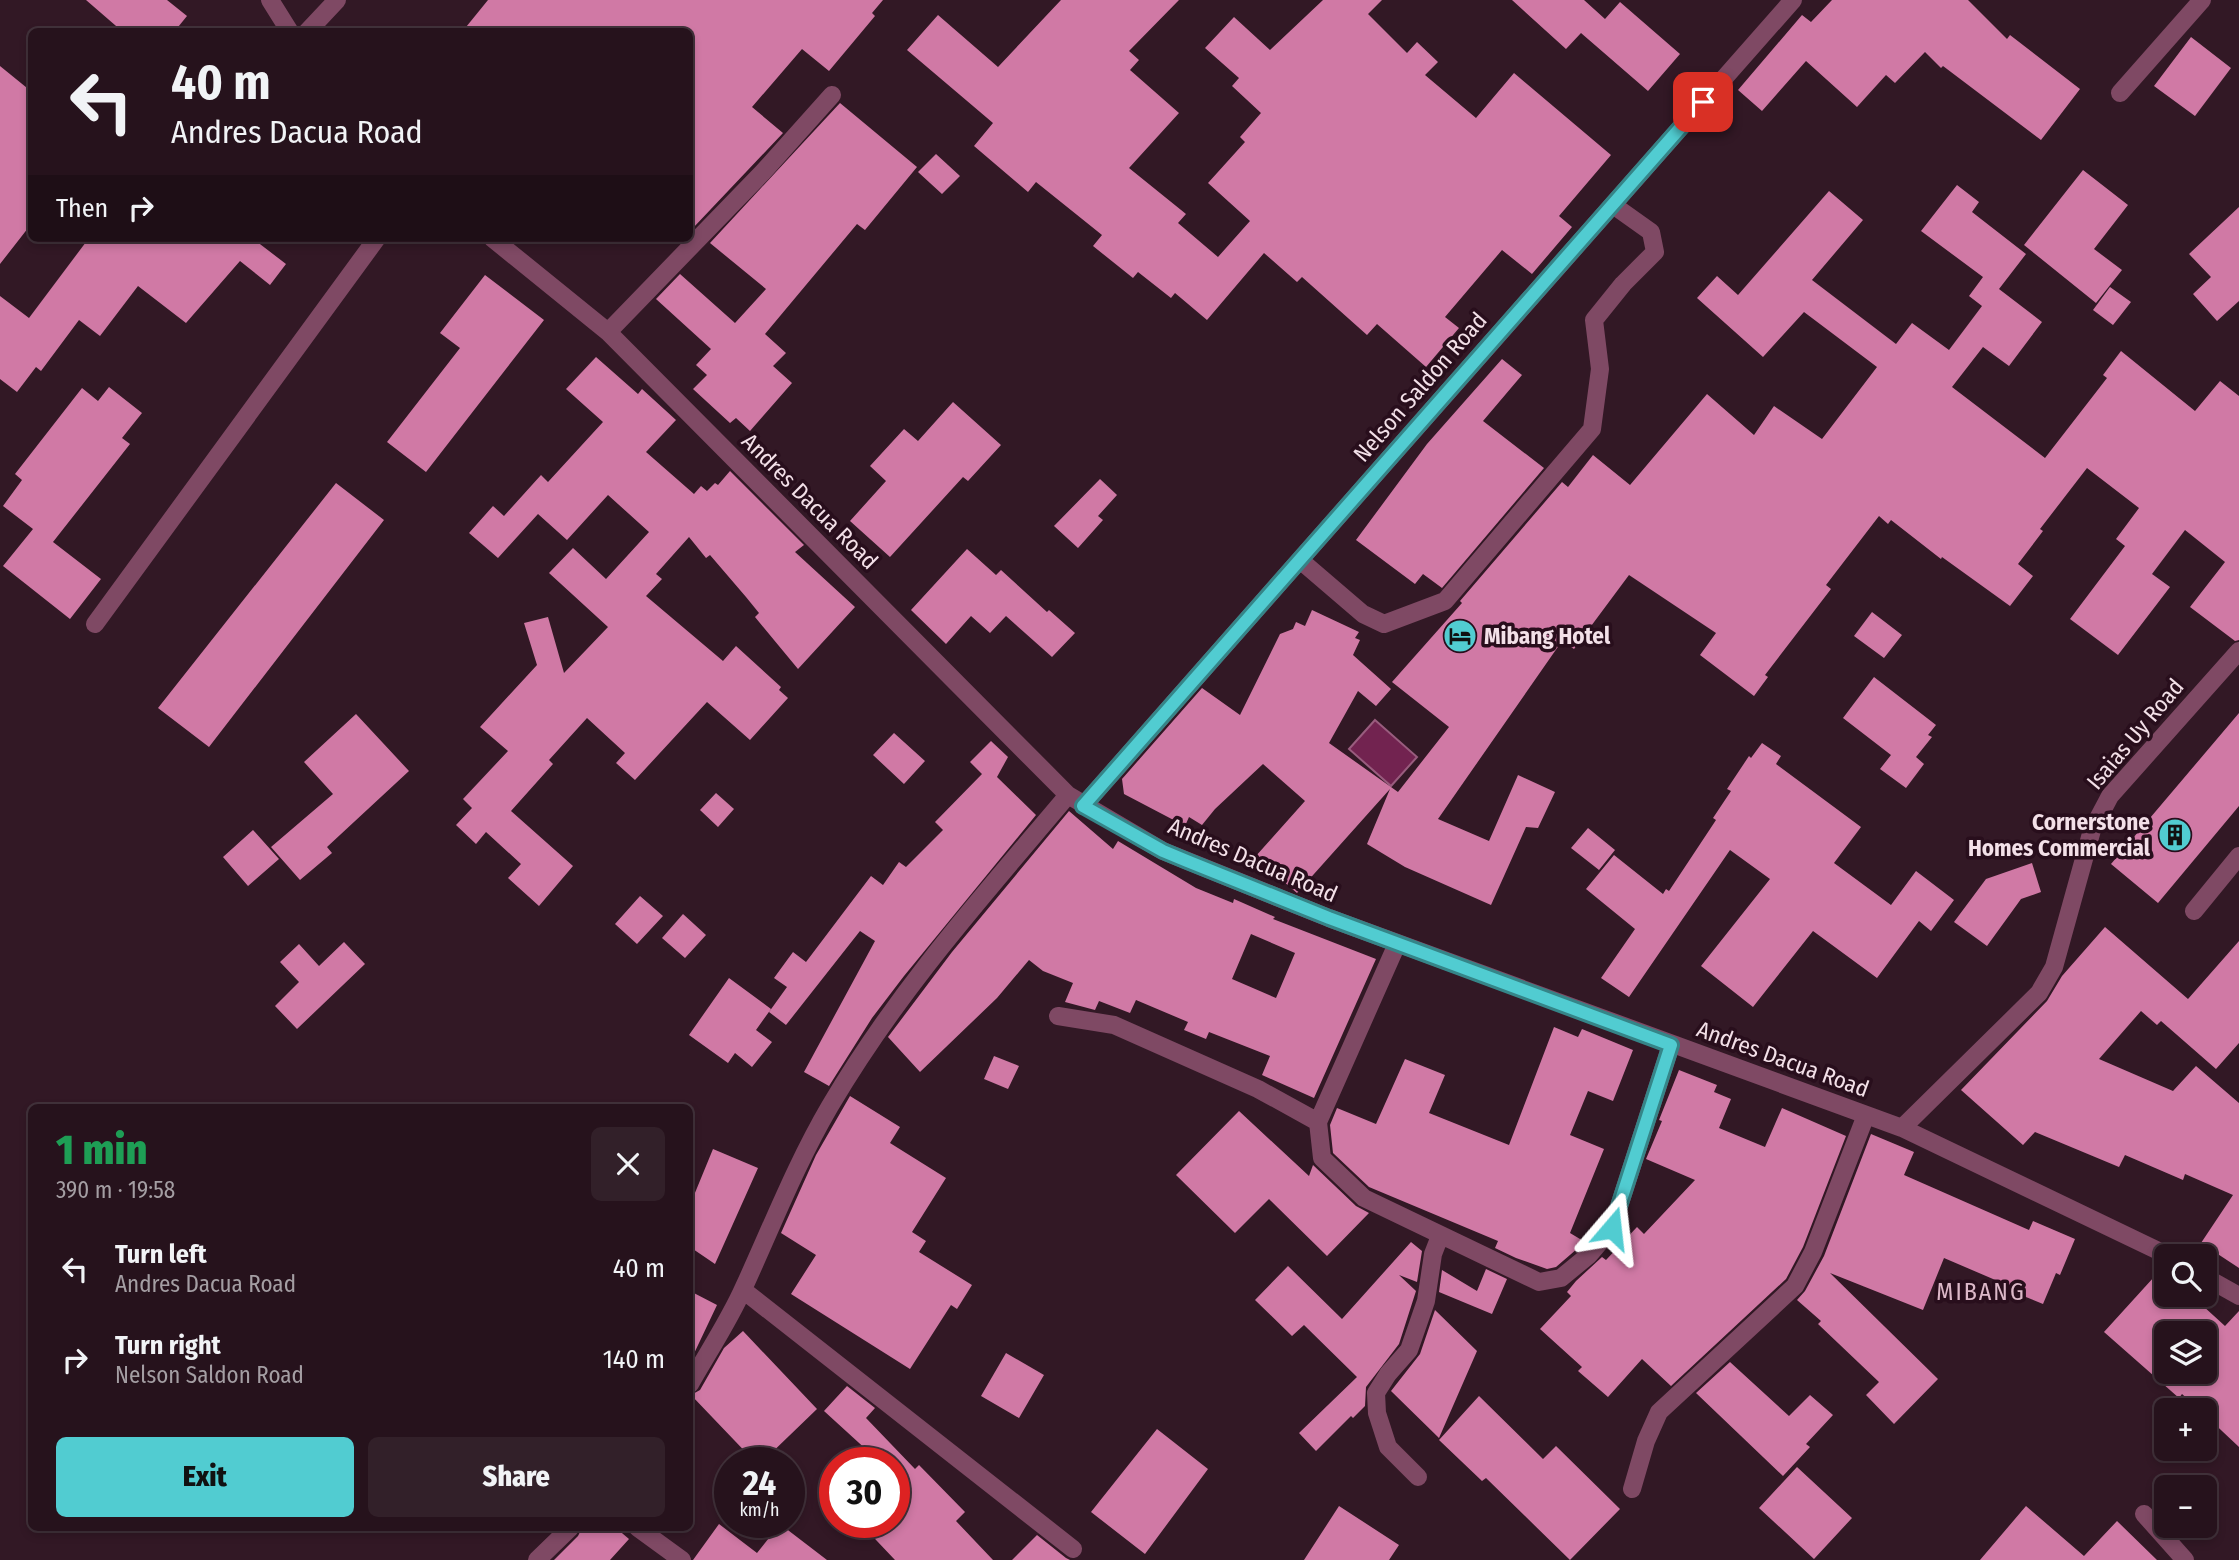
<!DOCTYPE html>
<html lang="en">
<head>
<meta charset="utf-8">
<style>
  :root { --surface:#26121c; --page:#322029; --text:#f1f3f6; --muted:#a49ea3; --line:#42323b; --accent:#51ccd1 }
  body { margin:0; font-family:"Fira Sans Condensed",sans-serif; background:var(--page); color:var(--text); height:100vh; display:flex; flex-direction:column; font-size:26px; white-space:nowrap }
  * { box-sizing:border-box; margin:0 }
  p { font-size:23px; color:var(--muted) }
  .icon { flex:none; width:38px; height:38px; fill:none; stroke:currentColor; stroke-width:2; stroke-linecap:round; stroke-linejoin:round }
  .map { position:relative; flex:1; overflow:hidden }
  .sheet { position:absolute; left:28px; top:1104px; width:665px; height:427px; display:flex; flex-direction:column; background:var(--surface); border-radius:10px; box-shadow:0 4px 10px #0003,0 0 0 2px var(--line) }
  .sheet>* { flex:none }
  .guide { position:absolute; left:28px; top:28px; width:665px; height:214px; border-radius:10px; box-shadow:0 4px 10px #0003,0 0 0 2px var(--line); background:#26121c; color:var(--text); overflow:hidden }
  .fabs { position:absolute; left:2154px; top:1244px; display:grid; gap:14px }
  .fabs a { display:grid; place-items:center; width:63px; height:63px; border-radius:10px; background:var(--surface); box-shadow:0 4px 10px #0003,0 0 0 2px var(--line); font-size:35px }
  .speed { position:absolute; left:714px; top:1447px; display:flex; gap:14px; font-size:35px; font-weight:700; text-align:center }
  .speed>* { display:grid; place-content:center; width:91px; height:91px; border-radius:50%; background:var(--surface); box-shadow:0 4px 10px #0003,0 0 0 2px var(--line); line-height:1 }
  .speed small { font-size:18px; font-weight:400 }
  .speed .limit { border:10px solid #d22; background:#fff; color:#111 }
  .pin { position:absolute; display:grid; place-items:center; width:60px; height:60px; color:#fff; margin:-30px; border-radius:14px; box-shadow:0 4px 10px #0006 }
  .me { position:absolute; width:77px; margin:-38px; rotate:17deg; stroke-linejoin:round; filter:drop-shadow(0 0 5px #0008) }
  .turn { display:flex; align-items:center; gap:24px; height:147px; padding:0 28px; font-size:32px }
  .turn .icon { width:91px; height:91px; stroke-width:2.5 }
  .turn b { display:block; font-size:49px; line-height:60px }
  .then { display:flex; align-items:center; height:66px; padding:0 28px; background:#0003; gap:14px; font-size:26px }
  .round { display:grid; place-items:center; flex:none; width:74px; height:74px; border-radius:10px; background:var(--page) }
  .headline { display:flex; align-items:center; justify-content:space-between; height:119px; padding:0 28px }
  h1 { font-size:42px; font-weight:800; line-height:52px; color:#1e9e55 }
  .action { display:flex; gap:14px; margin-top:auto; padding:14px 28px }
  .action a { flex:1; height:80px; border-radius:10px; background:var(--accent); color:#111; font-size:28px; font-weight:800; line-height:80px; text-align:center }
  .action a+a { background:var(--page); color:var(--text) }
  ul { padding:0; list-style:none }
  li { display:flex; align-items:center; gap:21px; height:91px; padding:0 28px }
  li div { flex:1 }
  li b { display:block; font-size:26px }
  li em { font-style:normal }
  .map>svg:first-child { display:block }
</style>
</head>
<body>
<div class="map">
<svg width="2239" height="1560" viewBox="0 0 2239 1560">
  <rect width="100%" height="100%" fill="#321825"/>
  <path fill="#722350" stroke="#995c7e" stroke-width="2" d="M 1375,720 L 1417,757 L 1391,786 L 1349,749 Z"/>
  <path fill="#d079a5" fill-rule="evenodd" d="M 86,0 L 167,0 L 187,16 L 174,32 L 123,32 Z
    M 488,0 L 883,0 L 872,13 L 875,16 L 829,71 L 802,49 L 752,107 L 783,133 L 693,228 L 690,225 L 690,32 L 462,32 Z
    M 1061,0 L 1179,0 L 1129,51 L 1139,60 L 1130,70 L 1179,113 L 1129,168 L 1186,214 L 1178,223 L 1218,257 L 1250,221 L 1208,183 L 1245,142 L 1240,137 L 1261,113 L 1232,86 L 1239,78 L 1205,48 L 1234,17 L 1270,50 L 1323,0 L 1382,0 L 1368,14 L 1407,53 L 1417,42 L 1438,62 L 1425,75 L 1476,118 L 1514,73 L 1611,155 L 1559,216 L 1572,227 L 1532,274 L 1502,250 L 1445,317 L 1459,328 L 1426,367 L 1377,324 L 1367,335 L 1302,277 L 1297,282 L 1264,253 L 1207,320 L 1175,293 L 1171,298 L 1138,272 L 1133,278 L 1093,246 L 1102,235 L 1036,182 L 1028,192 L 974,146 L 993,123 L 907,50 L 938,15 L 998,67 Z
    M 1512,0 L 1584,0 L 1605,19 L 1620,2 L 1680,54 L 1648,91 L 1581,33 L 1566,49 Z
    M 1832,0 L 1968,0 L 2007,39 L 2010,35 L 2080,89 L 2041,140 L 1943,66 L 1941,68 L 1925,52 L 1895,83 L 1886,75 L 1857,107 L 1806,61 L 1762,111 L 1738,90 L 1802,15 L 1811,22 Z
    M 2191,37 L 2231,68 L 2195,116 L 2154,86 Z
    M 0,66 L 32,92 L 32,223 L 0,264 Z
    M 840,103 L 917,167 L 865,230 L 857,224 L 765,334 L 786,353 L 773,366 L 792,383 L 750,431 L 736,418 L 730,423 L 693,389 L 707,375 L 696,365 L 711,349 L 656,299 L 680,274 L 735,323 L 766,289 L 710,243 Z
    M 936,154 L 960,176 L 942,194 L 918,172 Z
    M 2083,170 L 2128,205 L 2094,249 L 2122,270 L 2096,303 L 2024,245 Z
    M 1957,185 L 1979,202 L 1972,212 L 2026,254 L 1999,289 L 2042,322 L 2009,366 L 1983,347 L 1952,387 L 2045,458 L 2107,378 L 2103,375 L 2121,351 L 2195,411 L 2220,381 L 2239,396 L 2239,640 L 2235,641 L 2190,607 L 2225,562 L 2185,530 L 2152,574 L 2170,587 L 2118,655 L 2070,619 L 2125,546 L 2116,539 L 2139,508 L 2087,468 L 2040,529 L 2043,531 L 2018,564 L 2033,576 L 2010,606 L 1942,557 L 1941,559 L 1891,520 L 1888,524 L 1879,516 L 1826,585 L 1831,589 L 1765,675 L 1768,677 L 1754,696 L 1700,655 L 1716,633 L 1629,575 L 1574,649 L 1562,641 L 1438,819 L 1489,841 L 1518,775 L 1555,792 L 1538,828 L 1526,827 L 1491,905 L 1405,867 L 1367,844 L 1390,789 L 1297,893 L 1255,857 L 1305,801 L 1263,764 L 1215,809 L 1202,825 L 1189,817 L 1185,826 L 1124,794 L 1122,779 L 1202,688 L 1240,715 L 1280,634 L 1293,629 L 1296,622 L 1305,626 L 1312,610 L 1359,632 L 1355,638 L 1360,640 L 1353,655 L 1391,689 L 1376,706 L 1358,691 L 1329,743 L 1398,792 L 1449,727 L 1392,682 L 1462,603 L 1460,601 L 1562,482 L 1568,487 L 1593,455 L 1630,485 L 1707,394 L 1754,435 L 1774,406 L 1822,439 L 1877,367 L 1804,312 L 1763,357 L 1697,298 L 1717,276 L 1738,295 L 1829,191 L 1863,220 L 1812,280 L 1896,344 L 1912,323 L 1949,350 L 1982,306 L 1969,296 L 1983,277 L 1921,231 Z
    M 2239,207 L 2239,301 L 2217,321 L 2193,294 L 2211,277 L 2189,254 Z
    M 89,238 L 258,238 L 256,241 L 286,264 L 270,285 L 240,261 L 186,323 L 138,286 L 100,336 L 79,320 L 41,371 L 36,367 L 17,392 L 0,379 L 0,296 L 29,318 Z
    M 485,275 L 544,320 L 426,472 L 387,442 L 460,348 L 440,333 Z
    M 2110,287 L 2131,302 L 2113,325 L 2093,310 Z
    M 596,357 L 638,394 L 642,389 L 676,420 L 646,452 L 694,494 L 701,486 L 707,491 L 715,483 L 718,485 L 730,471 L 804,545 L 795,552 L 855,607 L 798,669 L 755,617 L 759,613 L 746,597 L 710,555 L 706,558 L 689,537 L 656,574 L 662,579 L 646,596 L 723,661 L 736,646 L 781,687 L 779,690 L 788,698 L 750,740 L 707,702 L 635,780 L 616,763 L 625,753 L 587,718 L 549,760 L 553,764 L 511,811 L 573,866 L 539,906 L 508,878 L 521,864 L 486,832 L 476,844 L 456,825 L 472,808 L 463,799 L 508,751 L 480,727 L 537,665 L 524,623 L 548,617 L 564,673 L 608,627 L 549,573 L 573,548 L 606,579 L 649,532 L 608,495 L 567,540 L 538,514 L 498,558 L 469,533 L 493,506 L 504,516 L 541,475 L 548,482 L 603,422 L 566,389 Z
    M 1502,359 L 1522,375 L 1483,421 L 1544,468 L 1442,588 L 1423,574 L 1415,584 L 1356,540 L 1427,444 Z
    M 109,387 L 142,413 L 122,438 L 130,444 L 53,542 L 101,579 L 70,619 L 3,566 L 33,529 L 3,506 L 22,480 L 15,474 L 82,388 L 98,401 Z
    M 953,402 L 1001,445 L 968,481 L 963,477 L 890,557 L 850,521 L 886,481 L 870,466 L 904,429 L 918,441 Z
    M 1100,479 L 1117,495 L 1098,516 L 1103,520 L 1078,548 L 1054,526 Z
    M 336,483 L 384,520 L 209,747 L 158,708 Z
    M 967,549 L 996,575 L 1001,570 L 1047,612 L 1049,610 L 1075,633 L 1052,657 L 1006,616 L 990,633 L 971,616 L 946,644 L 911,610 Z
    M 1872,612 L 1902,635 L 1884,658 L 1854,636 Z
    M 1874,677 L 1936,725 L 1928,735 L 1932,737 L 1916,757 L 1924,764 L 1906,788 L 1880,769 L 1891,755 L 1843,718 Z
    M 2239,713 L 2239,806 L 2158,903 L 2111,864 Z
    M 356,714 L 409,771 L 327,847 L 332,853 L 300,880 L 271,847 L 333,794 L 304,762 Z
    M 894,733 L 925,761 L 904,784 L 873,755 Z
    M 991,741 L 1008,757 L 997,777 L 1036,815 L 904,976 L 872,1018 L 829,1086 L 804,1072 L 875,941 L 860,931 L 786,1025 L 769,1012 L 787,987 L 774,978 L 793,952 L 806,962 L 871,876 L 883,885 L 899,862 L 906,867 L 943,830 L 935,822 L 982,774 L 970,762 Z
    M 1762,743 L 1781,756 L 1776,764 L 1861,827 L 1834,863 L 1891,905 L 1916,871 L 1954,900 L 1931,931 L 1919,921 L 1877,978 L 1813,931 L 1753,1007 L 1701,966 L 1770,879 L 1730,850 L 1629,997 L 1601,978 L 1635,929 L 1586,889 L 1614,855 L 1663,894 L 1666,889 L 1669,891 L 1716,820 L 1713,818 L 1731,791 L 1727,789 L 1749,756 L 1751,758 Z
    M 716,793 L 734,809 L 718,827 L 700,810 Z
    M 1069,811 L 1113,849 L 1118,841 L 1196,888 L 1233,903 L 1234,899 L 1275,917 L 1273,919 L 1376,959 L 1314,1098 L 1262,1075 L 1270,1056 L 1209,1032 L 1206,1039 L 1184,1030 L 1188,1022 L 1136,1000 L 1130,1013 L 1099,1001 L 1095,1010 L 1065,1002 L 1073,983 L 1043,971 L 1029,960 L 997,998 L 920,1072 L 888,1037 L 952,952 ZM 1251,934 L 1295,953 L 1276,998 L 1232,979 Z
    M 1588,828 L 1615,850 L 1599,870 L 1571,848 Z
    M 253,830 L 279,859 L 248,886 L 223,857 Z
    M 2032,863 L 2041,892 L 2021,899 L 1987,946 L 1954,922 L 1986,879 Z
    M 640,896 L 663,916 L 637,944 L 615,924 Z
    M 683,914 L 706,935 L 685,958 L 662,938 Z
    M 2105,927 L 2188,999 L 2239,941 L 2239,1043 L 2216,1069 L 2161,1021 L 2157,1025 L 2141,1011 L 2099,1059 L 2173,1091 L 2196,1066 L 2239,1103 L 2239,1268 L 2201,1243 L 2233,1195 L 2185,1174 L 2183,1180 L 2125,1155 L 2119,1167 L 2035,1132 L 2023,1145 L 1961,1090 L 2047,1001 L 2062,976 Z
    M 344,942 L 365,964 L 297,1029 L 275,1006 L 299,982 L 280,962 L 299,944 L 319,966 Z
    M 729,978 L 771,1009 L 756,1030 L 772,1042 L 752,1067 L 735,1053 L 728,1063 L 689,1035 Z
    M 1554,1027 L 1578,1037 L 1582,1029 L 1633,1050 L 1613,1101 L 1588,1091 L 1570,1135 L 1604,1149 L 1570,1233 L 1585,1242 L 1556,1267 L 1547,1269 L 1516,1258 L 1495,1248 L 1498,1241 L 1369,1187 L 1333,1153 L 1330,1125 L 1337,1108 L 1376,1124 L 1405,1059 L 1445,1075 L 1429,1113 L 1509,1145 Z
    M 994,1056 L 1019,1066 L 1008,1089 L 984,1079 Z
    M 1679,1070 L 1717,1085 L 1714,1092 L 1731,1099 L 1719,1128 L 1765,1147 L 1782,1108 L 1846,1136 L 1803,1247 L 1786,1279 L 1671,1386 L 1642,1359 L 1608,1397 L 1578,1371 L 1582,1367 L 1540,1329 L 1571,1296 L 1567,1292 L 1576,1281 L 1602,1257 L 1606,1260 L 1637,1227 L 1644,1234 L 1695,1180 L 1646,1159 L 1662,1121 L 1659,1120 Z
    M 850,1096 L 900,1127 L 890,1143 L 946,1178 L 912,1232 L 926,1241 L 919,1252 L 972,1285 L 957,1309 L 951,1305 L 910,1369 L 791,1294 L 816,1255 L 781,1233 L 816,1155 Z
    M 1239,1111 L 1309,1176 L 1313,1165 L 1356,1206 L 1369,1213 L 1327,1256 L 1269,1199 L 1235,1233 L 1176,1175 Z
    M 1871,1134 L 1914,1152 L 1904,1175 L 2029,1230 L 2033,1221 L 2075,1239 L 2060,1275 L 2056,1273 L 2043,1304 L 2006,1289 L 2007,1285 L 1944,1258 L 1923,1310 L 1830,1273 L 1938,1379 L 1894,1424 L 1866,1395 L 1879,1382 L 1818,1324 L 1821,1321 L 1797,1300 L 1805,1291 L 1824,1256 Z
    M 713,1149 L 758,1168 L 715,1264 L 690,1247 L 690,1205 Z
    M 1411,1242 L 1422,1251 L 1417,1282 L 1399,1275 L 1416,1291 L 1399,1344 L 1366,1387 L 1365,1406 L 1353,1418 L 1351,1416 L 1316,1451 L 1299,1433 L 1357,1377 L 1304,1325 L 1292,1336 L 1255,1300 L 1288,1266 L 1342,1319 Z
    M 2164,1266 L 2166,1267 L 2166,1295 L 2191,1295 L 2225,1326 L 2239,1311 L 2239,1447 L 2205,1415 L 2205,1410 L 2200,1410 L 2182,1394 L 2179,1398 L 2104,1332 ZM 2166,1334 L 2205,1334 L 2205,1372 L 2166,1372 Z
    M 1486,1269 L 1507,1279 L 1492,1314 L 1439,1292 L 1442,1270 L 1477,1291 Z
    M 690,1291 L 717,1305 L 690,1362 Z
    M 1435,1310 L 1477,1351 L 1439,1438 L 1391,1391 L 1420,1354 Z
    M 743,1331 L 817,1409 L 761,1463 L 756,1463 L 691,1395 L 700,1390 L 724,1348 Z
    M 1006,1353 L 1044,1375 L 1019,1418 L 981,1396 Z
    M 1730,1362 L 1789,1416 L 1810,1395 L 1833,1415 L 1806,1444 L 1810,1447 L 1783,1476 L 1696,1393 Z
    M 847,1386 L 875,1408 L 866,1418 L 915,1469 L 919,1465 L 965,1512 L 956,1521 L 993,1560 L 895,1560 L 859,1522 L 894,1522 L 894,1463 L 881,1463 L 824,1411 Z
    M 1479,1396 L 1543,1459 L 1556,1446 L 1620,1509 L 1570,1560 L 1486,1478 L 1482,1481 L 1439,1440 Z
    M 1157,1429 L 1208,1469 L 1145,1554 L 1091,1512 Z
    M 1797,1467 L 1852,1518 L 1814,1559 L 1759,1508 Z
    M 1339,1506 L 1399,1545 L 1389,1560 L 1304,1560 Z
    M 2026,1506 L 2084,1556 L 2117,1521 L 2157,1560 L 1980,1560 Z
    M 719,1524 L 757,1553 L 780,1524 L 827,1560 L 693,1560 Z
    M 582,1528 L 616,1528 L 629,1539 L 610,1560 L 554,1560 L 578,1536 Z
    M 1037,1535 L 1066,1558 L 1070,1560 L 1012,1560 Z"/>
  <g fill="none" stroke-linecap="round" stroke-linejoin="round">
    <path stroke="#7f4964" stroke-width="18" d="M 270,0 L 290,32
      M 307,32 L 337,0
      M 2120,93 L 2202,0
      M 492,238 L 608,332 L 1068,795 L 1163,851 L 1329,918 L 1902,1128 L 2169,1256
      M 608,332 L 763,172 L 832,95
      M 1300,560 L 1363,614 L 1384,624 L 1445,601 L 1592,429 L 1600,369 L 1594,320 L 1623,284 L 1655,252 L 1651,232 L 1613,205
      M 95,624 L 377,238
      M 1083,806 L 1793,0
      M 2194,911 L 2239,856
      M 1397,944 L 1318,1122 L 1322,1158 L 1364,1198 L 1539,1282 L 1561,1278 L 1589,1255 L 1612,1228 L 1671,1045
      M 1058,1016 L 1114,1025 L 1258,1089 L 1318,1122
      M 1902,1128 L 2039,993 L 2054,967 L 2092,830 L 2110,796 L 2239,651
      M 2205,1277 L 2239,1296
      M 743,1290 L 1073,1549
      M 690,1384 C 708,1352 729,1321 744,1287 C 772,1226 796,1164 830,1106 C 899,989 982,897 1068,795
      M 1418,1477 L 1388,1447 L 1377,1413 L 1376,1393 L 1388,1374 L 1409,1350 L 1426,1301 L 1433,1254 L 1440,1236
      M 1632,1489 L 1646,1441 L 1659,1412 L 1795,1286 L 1813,1252 L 1866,1115
      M 2144,1514 L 2185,1560
      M 638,1528 L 682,1560
      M 537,1560 L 570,1528"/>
  </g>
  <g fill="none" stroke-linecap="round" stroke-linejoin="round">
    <defs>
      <path id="route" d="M 1612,1228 L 1671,1045 L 1329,918 L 1187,861 L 1163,851 L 1083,806 L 1703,102"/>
    </defs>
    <use href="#route" stroke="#358588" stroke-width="18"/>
    <use href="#route" stroke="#51ccd1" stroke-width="12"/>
  </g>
  <defs>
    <symbol id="hotel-disc" viewBox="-11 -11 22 22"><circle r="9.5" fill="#51ccd1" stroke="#280e1c"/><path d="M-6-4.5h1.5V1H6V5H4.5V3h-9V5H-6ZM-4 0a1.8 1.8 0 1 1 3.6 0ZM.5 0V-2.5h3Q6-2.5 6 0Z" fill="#111"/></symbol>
    <symbol id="building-disc" viewBox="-11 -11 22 22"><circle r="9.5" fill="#51ccd1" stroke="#280e1c"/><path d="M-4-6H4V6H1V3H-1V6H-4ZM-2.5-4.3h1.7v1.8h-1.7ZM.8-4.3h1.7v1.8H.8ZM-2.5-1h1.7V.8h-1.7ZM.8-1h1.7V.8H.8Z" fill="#111"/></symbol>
  </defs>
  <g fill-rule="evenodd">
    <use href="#hotel-disc" x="1441" y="617" width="38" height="38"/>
    <use href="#building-disc" x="2156" y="816" width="38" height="38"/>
  </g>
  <g text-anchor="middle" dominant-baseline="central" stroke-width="7" stroke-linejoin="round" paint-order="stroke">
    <g font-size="23" fill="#f3e0e8" stroke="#280e1c">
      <text transform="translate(1420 387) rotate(-49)">Nelson Saldon Road</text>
      <text transform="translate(810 501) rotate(45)">Andres Dacua Road</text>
      <text transform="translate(2135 734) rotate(-50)">Isaias Uy Road</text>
      <text transform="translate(1253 860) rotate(23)">Andres Dacua Road</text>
      <text transform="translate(1783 1059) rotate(20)">Andres Dacua Road</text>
    </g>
    <g font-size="23" font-weight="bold" fill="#f3e0e8" stroke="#280e1c" text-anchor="start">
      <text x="1484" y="636">Mibang Hotel</text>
      <text x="2150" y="822" text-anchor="end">Cornerstone<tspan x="2150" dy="26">Homes Commercial</tspan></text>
    </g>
    <g font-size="24" letter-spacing="2" fill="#dcb8c8" stroke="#280e1c">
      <text x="1981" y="1292">MIBANG</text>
    </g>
  </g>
</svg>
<div class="fabs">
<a><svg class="icon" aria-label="search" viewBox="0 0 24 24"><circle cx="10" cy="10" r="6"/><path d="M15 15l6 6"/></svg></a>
<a><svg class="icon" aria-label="layers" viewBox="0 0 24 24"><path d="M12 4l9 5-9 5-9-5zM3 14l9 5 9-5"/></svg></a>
<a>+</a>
<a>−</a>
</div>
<div class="speed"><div>24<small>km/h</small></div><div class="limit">30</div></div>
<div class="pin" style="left:1703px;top:102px;background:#d93025"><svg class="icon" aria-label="arrive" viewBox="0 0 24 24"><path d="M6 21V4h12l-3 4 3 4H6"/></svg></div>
<svg class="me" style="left:1612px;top:1228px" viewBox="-20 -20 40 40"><path d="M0-17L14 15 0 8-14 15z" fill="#51ccd1" stroke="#fff" stroke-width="4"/></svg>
<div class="guide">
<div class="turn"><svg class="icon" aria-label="left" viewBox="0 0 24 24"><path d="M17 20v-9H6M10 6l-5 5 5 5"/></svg><div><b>40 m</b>Andres Dacua Road</div></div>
<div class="then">Then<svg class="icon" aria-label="right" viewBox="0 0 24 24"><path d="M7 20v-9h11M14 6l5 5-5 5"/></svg></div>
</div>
<section class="sheet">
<div class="headline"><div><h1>1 min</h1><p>390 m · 19:58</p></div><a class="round"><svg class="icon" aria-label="close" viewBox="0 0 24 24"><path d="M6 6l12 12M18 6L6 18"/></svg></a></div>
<ul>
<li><svg class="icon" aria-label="left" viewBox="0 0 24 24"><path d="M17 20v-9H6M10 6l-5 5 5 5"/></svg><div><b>Turn left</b><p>Andres Dacua Road</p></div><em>40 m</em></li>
<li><svg class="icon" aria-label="right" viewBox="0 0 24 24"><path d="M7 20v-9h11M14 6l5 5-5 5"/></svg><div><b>Turn right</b><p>Nelson Saldon Road</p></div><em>140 m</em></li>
</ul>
<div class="action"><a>Exit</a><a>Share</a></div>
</section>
</div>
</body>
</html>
